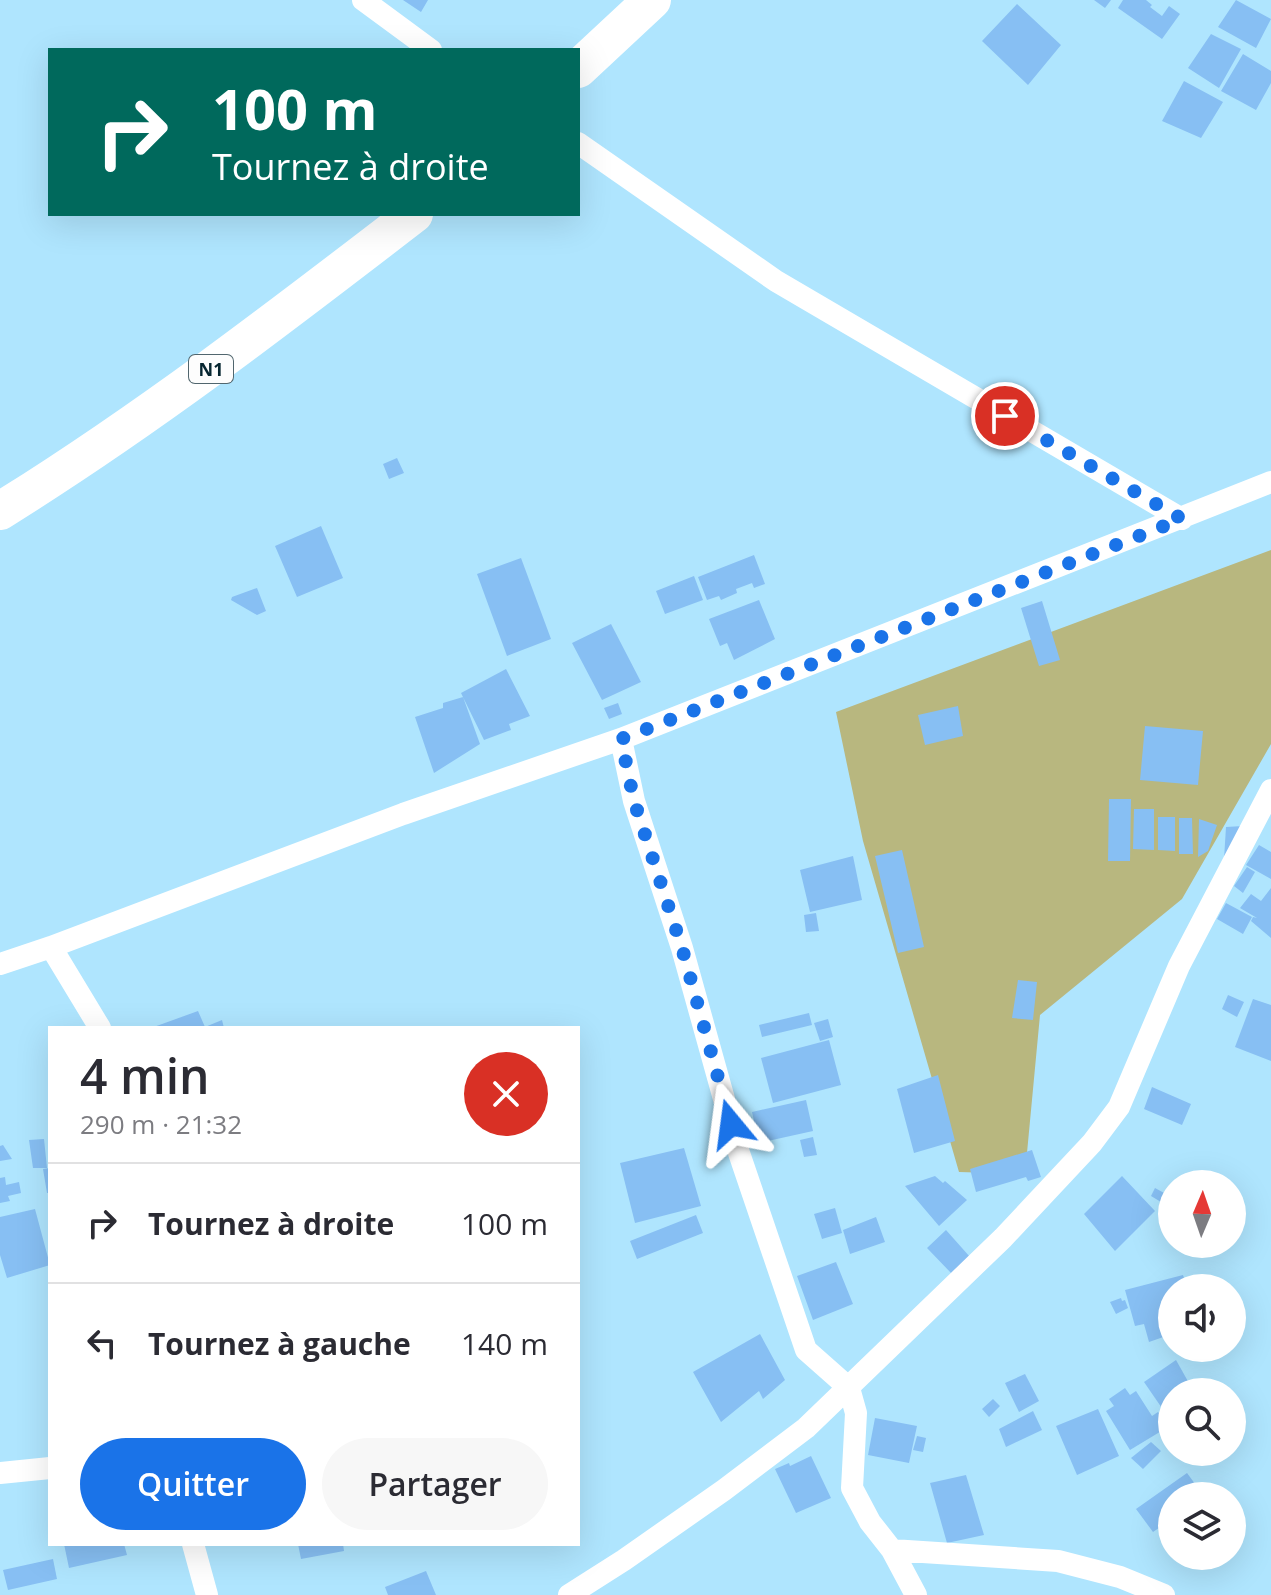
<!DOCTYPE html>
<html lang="fr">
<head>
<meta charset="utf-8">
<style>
  :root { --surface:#fff; --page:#f7f7f7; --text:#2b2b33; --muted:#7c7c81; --line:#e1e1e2; --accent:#1a73e8 }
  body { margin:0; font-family:"Open Sans",sans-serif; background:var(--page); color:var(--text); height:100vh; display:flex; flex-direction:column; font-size:30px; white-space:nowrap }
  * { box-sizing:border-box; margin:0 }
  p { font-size:26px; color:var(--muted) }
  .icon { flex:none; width:44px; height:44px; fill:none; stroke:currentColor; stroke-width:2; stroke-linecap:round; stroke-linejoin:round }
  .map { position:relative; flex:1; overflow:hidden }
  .side { position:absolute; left:48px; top:1026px; width:532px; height:520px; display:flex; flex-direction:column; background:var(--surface); border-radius:0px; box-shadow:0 8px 32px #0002 }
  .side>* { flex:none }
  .top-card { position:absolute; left:48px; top:48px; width:532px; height:168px; border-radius:0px; box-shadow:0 8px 32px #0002; background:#00695c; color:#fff; overflow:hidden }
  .needle { width:52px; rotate:2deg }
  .fabs { position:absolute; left:1158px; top:1170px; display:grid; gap:16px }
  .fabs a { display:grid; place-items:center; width:88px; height:88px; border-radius:50%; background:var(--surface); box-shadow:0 8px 32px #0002; font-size:40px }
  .pin { position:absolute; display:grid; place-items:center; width:68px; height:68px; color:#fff; margin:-34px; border:4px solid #fff; border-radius:50%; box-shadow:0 2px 8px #0007 }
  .me { position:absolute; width:88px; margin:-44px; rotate:344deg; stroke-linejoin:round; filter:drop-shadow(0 0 6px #0008) }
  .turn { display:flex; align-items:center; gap:28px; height:168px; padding:0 32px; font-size:36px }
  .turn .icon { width:104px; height:104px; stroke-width:2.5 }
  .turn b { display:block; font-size:56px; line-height:68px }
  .round { display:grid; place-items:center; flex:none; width:84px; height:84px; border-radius:42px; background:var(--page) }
  .headline { display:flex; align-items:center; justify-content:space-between; height:136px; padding:0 32px }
  h1 { font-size:48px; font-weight:600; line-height:60px }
  .primary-button { display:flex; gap:16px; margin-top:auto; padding:16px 32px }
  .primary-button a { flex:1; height:92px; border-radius:48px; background:var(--accent); color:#fff; font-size:32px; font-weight:600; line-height:92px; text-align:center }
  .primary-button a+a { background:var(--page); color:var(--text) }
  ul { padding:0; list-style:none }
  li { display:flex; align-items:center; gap:24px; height:120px; padding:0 32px; border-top:2px solid var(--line) }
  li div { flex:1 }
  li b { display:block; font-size:30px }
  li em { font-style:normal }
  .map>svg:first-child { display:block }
</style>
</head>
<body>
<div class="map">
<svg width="1271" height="1595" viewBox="0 0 1271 1595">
  <rect width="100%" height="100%" fill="#afe5fe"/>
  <path fill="#b8b77f" d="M 1271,550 L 1271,744 L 1182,899 L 1040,1015 L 1025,1174 L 959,1172 L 863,841 L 836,712 Z"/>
  <path fill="#87bff3" d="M 403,0 L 428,0 L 421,12 Z
    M 1094,0 L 1111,0 L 1105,8 Z
    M 1123,0 L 1146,0 L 1152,5 L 1150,7 L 1162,16 L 1169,6 L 1180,14 L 1162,39 L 1118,8 Z
    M 1236,0 L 1271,19 L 1256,48 L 1218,27 Z
    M 1017,4 L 1061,45 L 1028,85 L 982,41 Z
    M 1211,34 L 1241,49 L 1219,88 L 1188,68 Z
    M 1243,54 L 1271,71 L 1271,83 L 1256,110 L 1221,91 Z
    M 1184,81 L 1223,102 L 1201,138 L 1162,121 Z
    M 397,458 L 404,473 L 389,479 L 383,464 Z
    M 321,526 L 343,578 L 297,597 L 275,546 Z
    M 754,555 L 765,584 L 754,588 L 752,583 L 736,589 L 737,593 L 721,600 L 719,596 L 707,600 L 698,577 Z
    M 521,558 L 551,639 L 507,656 L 477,574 Z
    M 694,576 L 703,600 L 665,614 L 656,591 Z
    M 257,588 L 266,611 L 257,615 L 231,600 L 232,597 Z
    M 759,600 L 775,639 L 734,660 L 727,643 L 720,646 L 709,619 Z
    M 1042,601 L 1060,660 L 1039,666 L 1021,608 Z
    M 611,624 L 641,682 L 602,700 L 572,643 Z
    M 506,669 L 530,716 L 509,724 L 511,730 L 484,740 L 461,693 Z
    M 463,697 L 480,744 L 434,773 L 415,717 L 443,708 L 443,703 Z
    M 618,703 L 622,714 L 609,719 L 604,708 Z
    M 958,706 L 963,736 L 925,745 L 918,715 Z
    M 1145,726 L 1203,731 L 1198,785 L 1140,780 Z
    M 1109,799 L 1131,799 L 1130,861 L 1108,861 Z
    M 1134,809 L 1154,809 L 1154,850 L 1133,849 Z
    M 1158,817 L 1175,817 L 1175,851 L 1158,850 Z
    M 1179,818 L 1192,818 L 1193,854 L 1179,854 Z
    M 1199,819 L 1217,825 L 1208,851 L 1198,857 Z
    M 1243,826 L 1224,859 L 1226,827 Z
    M 1259,845 L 1271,852 L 1271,879 L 1246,865 Z
    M 902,850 L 924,947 L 898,953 L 875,856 Z
    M 853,856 L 862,900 L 810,912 L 800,870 Z
    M 1247,867 L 1255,872 L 1243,893 L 1234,886 Z
    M 1271,888 L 1271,938 L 1251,921 L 1253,917 L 1257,918 L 1240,908 L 1251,894 L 1261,901 Z
    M 1226,903 L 1252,917 L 1243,934 L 1217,919 Z
    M 816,913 L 819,931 L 806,932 L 804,915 Z
    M 1018,980 L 1037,982 L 1033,1020 L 1012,1018 Z
    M 1228,995 L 1244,1002 L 1237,1017 L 1222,1009 Z
    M 1253,999 L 1271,1005 L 1271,1061 L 1235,1047 Z
    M 198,1011 L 205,1027 L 222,1020 L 224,1028 L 151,1028 Z
    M 809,1013 L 812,1025 L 762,1037 L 759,1025 Z
    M 828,1019 L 833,1037 L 820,1041 L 814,1023 Z
    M 829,1040 L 841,1085 L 773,1103 L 761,1058 Z
    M 938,1075 L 955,1141 L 914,1153 L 897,1089 Z
    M 1152,1087 L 1191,1104 L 1182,1125 L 1144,1109 Z
    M 806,1100 L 813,1131 L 759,1143 L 752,1112 Z
    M 813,1137 L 817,1155 L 804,1157 L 800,1140 Z
    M 44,1139 L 47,1168 L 33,1168 L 29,1140 Z
    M 3,1145 L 12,1159 L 0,1161 L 0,1146 Z
    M 684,1148 L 701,1206 L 635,1223 L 620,1163 Z
    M 1032,1150 L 1041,1177 L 1028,1181 L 1026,1177 L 976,1192 L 970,1169 Z
    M 50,1168 L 50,1193 L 47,1193 L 43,1169 Z
    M 935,1176 L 943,1183 L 945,1181 L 967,1200 L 939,1226 L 905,1186 Z
    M 1122,1176 L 1155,1211 L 1115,1251 L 1084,1214 Z
    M 5,1177 L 6,1185 L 19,1182 L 21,1193 L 8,1196 L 10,1201 L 0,1203 L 0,1178 Z
    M 1155,1188 L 1166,1194 L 1161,1202 L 1151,1196 Z
    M 1232,1198 L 1244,1221 L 1232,1227 Z
    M 835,1208 L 842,1233 L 822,1239 L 814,1214 Z
    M 35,1209 L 50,1265 L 7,1278 L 0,1255 L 0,1217 Z
    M 696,1215 L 703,1233 L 637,1259 L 630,1241 Z
    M 876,1217 L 885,1242 L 850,1254 L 843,1230 Z
    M 946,1230 L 970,1257 L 952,1274 L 927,1248 Z
    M 836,1262 L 853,1304 L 813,1320 L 797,1276 Z
    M 1183,1275 L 1187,1288 L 1172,1288 L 1172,1334 L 1149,1342 L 1144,1324 L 1135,1326 L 1125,1290 Z
    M 1121,1298 L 1122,1301 L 1125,1300 L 1128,1308 L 1116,1314 L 1110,1302 Z
    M 760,1334 L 785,1380 L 763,1399 L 759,1391 L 721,1422 L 693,1372 Z
    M 1176,1360 L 1194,1392 L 1172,1392 L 1172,1410 L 1166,1414 L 1144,1382 Z
    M 1025,1374 L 1039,1401 L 1019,1412 L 1005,1383 Z
    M 1125,1388 L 1130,1395 L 1136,1391 L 1152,1416 L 1158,1412 L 1168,1427 L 1130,1450 L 1106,1411 L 1114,1406 L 1109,1399 Z
    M 993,1399 L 1000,1406 L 989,1417 L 982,1409 Z
    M 1098,1409 L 1119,1456 L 1077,1475 L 1056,1426 Z
    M 1033,1411 L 1042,1430 L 1006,1447 L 999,1429 Z
    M 875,1418 L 917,1426 L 909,1463 L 868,1455 Z
    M 917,1436 L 926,1438 L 923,1452 L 913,1450 Z
    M 1151,1442 L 1161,1451 L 1143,1469 L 1131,1458 Z
    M 811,1456 L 831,1498 L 796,1513 L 775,1469 L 789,1463 L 790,1466 Z
    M 1187,1473 L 1204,1496 L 1172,1496 L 1172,1519 L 1153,1532 L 1136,1509 Z
    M 966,1475 L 984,1535 L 947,1543 L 930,1483 Z
    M 64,1544 L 124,1544 L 127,1555 L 69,1568 Z
    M 298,1544 L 343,1544 L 344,1551 L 301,1559 Z
    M 53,1559 L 57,1579 L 8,1590 L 3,1570 Z
    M 426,1571 L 436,1595 L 388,1595 L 385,1587 Z"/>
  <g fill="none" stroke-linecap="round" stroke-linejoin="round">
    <path stroke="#fff" stroke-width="22" d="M 363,0 L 431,50
      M 578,143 L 776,281 L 1182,519
      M 621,739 L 634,801 L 682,948 L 739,1153 L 806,1350 L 849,1388 L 856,1413 L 852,1488 L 870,1522 L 892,1550 L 916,1595
      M 51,947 L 100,1028
      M 0,964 L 51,947 L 403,814 L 621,739 L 1271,482
      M 0,1473 L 50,1468
      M 193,1544 L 207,1595
      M 892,1550 L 1058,1561 L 1120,1577 L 1164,1595
      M 569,1595 L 624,1560 L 724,1490 L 806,1428 L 1003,1238 L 1092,1143 L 1119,1107 L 1179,966 L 1271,790"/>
    <path stroke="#fff" stroke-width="38" d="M 578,69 L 652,0
      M 0,511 C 145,421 279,318 414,214"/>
  </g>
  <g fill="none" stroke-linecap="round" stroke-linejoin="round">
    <path stroke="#1a73e8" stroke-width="14" stroke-dasharray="0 25.2" d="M 731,1124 L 682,948 L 634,801 L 621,739 L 1182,519 L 1005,416"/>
  </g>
  <g text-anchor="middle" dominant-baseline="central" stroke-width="6" stroke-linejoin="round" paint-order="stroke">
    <rect fill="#fdfdfd" stroke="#51666e" stroke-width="2" x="189" y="355" width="44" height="28" rx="6"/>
    <g font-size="18" font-weight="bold" fill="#072631">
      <text x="211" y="369">N1</text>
    </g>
  </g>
</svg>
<div class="fabs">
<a><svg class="needle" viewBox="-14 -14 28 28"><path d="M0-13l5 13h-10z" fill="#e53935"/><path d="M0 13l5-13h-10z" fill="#7c7c81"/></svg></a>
<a><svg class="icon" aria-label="sound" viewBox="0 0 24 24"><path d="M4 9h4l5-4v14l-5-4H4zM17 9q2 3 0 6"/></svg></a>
<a><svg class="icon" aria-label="search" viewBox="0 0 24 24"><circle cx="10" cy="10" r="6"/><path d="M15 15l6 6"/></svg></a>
<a><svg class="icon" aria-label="layers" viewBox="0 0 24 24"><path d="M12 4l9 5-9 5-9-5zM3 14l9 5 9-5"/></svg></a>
</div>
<div class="pin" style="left:1005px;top:416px;background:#d93025"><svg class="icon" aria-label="arrive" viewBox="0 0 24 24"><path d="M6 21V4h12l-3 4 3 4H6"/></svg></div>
<svg class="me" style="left:731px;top:1124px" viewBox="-20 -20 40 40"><path d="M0-17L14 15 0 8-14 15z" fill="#1a73e8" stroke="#fff" stroke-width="4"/></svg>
<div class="top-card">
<div class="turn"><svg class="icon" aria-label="right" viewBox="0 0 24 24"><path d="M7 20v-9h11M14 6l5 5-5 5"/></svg><div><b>100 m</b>Tournez à droite</div></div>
</div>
<section class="side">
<div class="headline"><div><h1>4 min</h1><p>290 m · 21:32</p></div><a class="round" style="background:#d93025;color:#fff"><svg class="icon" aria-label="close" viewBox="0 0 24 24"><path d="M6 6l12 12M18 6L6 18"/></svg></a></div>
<ul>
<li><svg class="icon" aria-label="right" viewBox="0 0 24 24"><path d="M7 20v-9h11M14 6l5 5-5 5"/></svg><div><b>Tournez à droite</b></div><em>100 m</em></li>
<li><svg class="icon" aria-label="left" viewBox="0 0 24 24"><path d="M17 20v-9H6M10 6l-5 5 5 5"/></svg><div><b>Tournez à gauche</b></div><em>140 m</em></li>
</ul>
<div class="primary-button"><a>Quitter</a><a>Partager</a></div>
</section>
</div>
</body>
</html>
